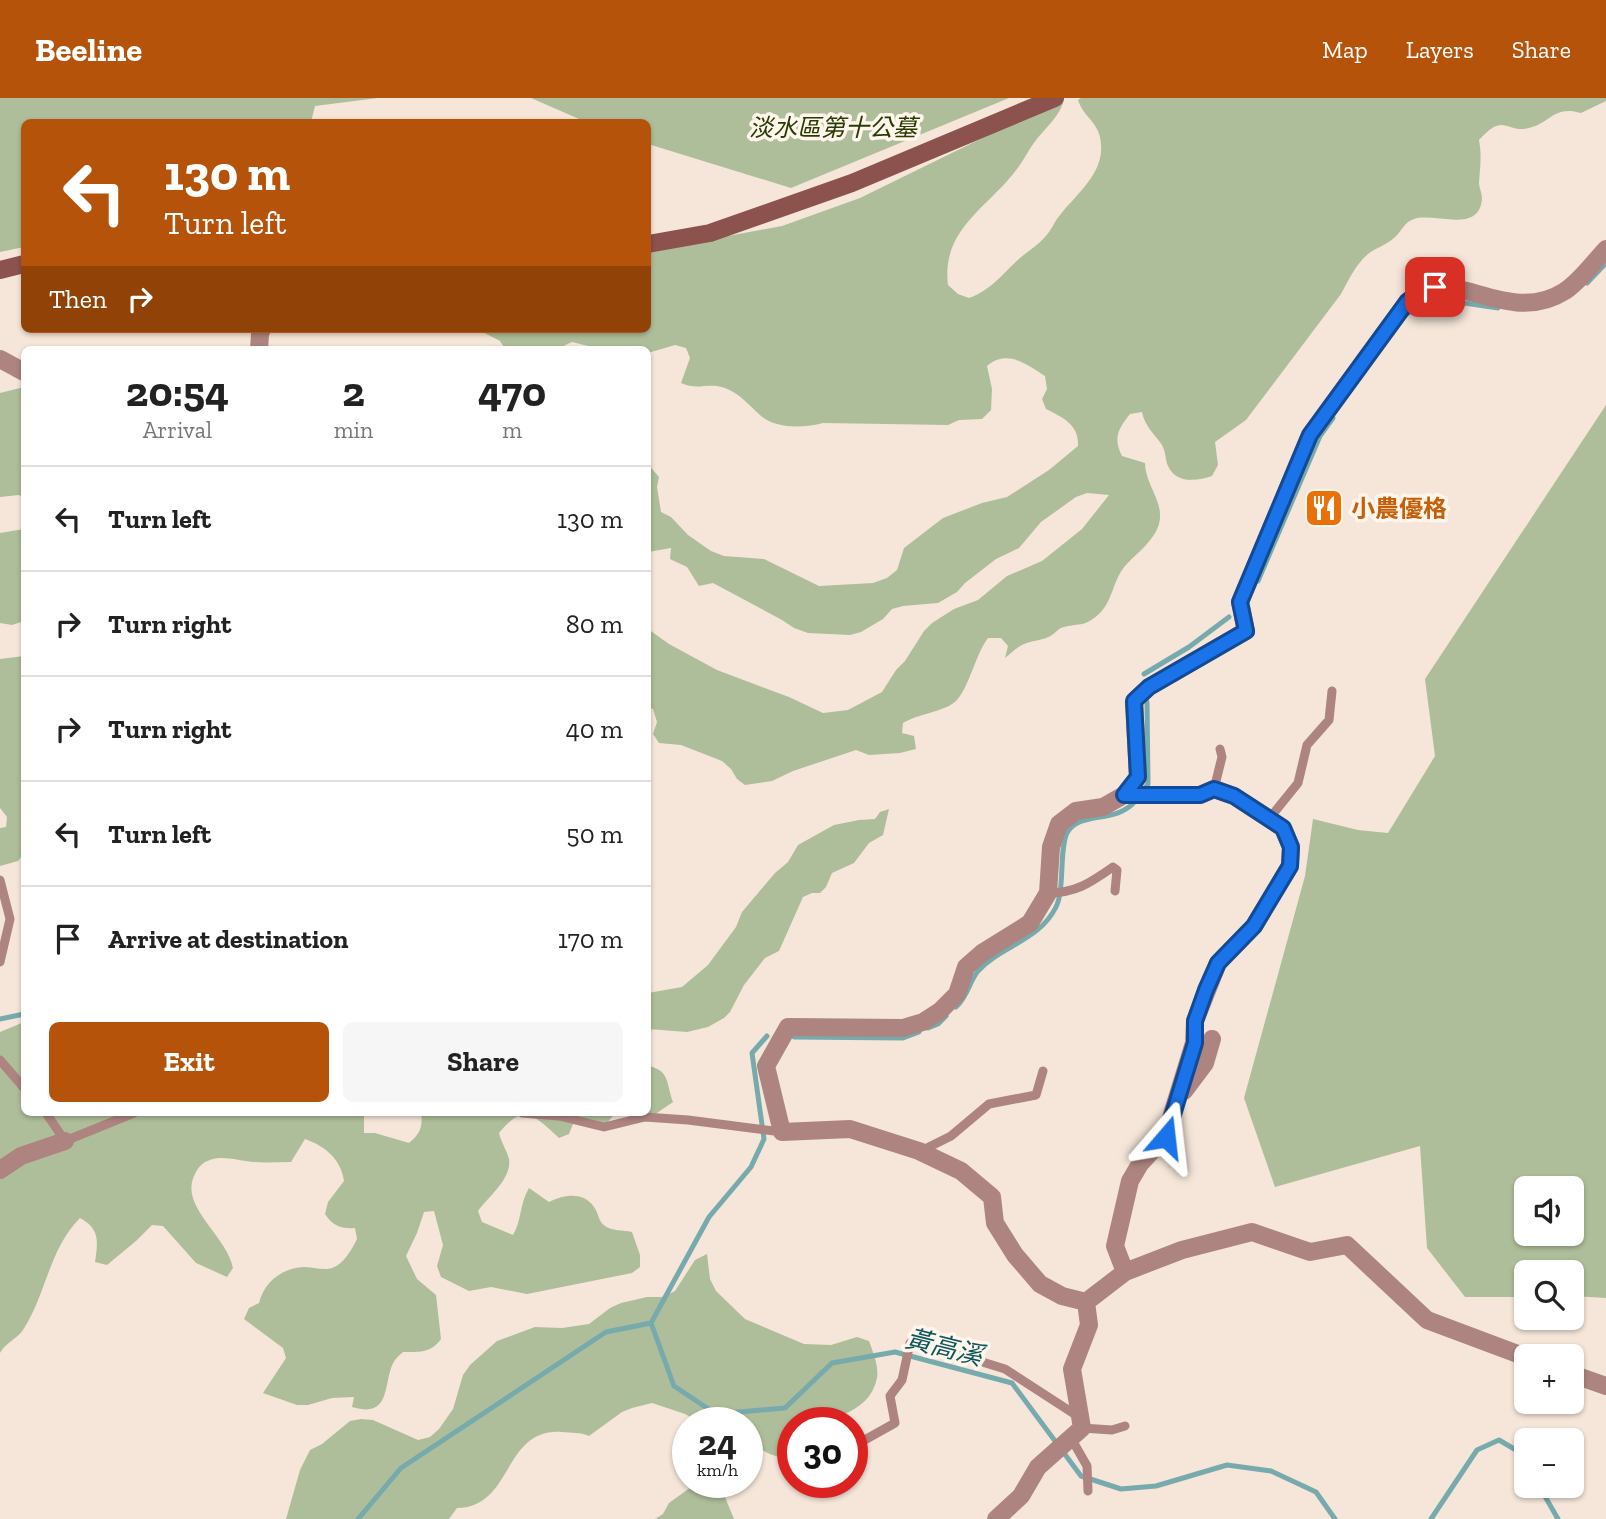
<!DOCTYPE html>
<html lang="en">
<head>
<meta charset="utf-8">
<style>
  :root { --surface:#fff; --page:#f6f6f6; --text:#222; --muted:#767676; --line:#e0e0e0; --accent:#b45309 }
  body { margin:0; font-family:"Zilla Slab","Noto Sans TC",serif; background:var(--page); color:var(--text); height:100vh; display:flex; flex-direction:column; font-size:26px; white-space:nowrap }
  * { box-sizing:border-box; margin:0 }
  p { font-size:23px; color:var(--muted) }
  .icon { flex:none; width:38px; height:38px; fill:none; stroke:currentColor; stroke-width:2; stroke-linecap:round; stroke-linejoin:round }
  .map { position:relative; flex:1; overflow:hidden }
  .drawer { position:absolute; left:21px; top:248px; width:630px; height:770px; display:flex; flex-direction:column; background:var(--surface); border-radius:10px; box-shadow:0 2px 5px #0004 }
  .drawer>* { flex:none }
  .banner { position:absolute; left:21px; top:21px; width:630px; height:214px; border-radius:10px; box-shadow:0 2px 5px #0004; background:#b45309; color:#fff; overflow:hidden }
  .fabs { position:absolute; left:1514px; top:1078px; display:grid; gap:14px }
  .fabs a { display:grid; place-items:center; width:70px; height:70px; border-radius:10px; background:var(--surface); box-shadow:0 2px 5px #0004; font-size:35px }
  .speed { position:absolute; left:672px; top:1309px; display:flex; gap:14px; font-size:35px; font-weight:700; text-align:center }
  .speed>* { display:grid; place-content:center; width:91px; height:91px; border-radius:50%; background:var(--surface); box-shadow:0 2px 5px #0004; line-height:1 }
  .speed small { font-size:18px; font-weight:400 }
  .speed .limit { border:10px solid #d22; background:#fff; color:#111 }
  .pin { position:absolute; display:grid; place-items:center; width:60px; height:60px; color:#fff; margin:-30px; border-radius:14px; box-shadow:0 4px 10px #0006 }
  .me { position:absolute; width:77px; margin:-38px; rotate:17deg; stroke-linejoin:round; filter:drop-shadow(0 0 5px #0008) }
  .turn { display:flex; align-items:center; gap:24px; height:147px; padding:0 28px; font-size:32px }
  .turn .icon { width:91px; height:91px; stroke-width:2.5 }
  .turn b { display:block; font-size:49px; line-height:60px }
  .then { display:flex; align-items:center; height:66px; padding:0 28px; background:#0003; gap:14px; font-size:26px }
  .eta { display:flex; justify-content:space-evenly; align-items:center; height:119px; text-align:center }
  .eta b { font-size:42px; font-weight:800; line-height:49px }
  .cta { display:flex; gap:14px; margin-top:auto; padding:14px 28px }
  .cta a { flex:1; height:80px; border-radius:10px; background:var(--accent); color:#fff; font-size:28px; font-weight:800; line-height:80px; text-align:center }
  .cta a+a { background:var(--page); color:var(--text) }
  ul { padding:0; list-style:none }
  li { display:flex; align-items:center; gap:21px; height:105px; padding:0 28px; border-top:2px solid var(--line) }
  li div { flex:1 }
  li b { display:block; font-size:26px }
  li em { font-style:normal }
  header { display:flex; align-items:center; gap:42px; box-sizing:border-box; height:98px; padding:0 35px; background:var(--accent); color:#fff }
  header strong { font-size:33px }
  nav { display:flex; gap:38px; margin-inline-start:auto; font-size:24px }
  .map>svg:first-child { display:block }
</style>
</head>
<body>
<header>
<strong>Beeline</strong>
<nav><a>Map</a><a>Layers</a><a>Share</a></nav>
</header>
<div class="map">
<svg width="1606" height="1421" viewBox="0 0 1606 1421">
  <rect width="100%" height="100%" fill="#f5e6d9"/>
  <path fill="#afbe9a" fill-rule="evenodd" d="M 0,0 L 378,0 L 315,8 L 311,24 L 24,24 L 24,149 L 0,154 Z
    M 531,0 L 1009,0 L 791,90 L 648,46 L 648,24 L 586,24 Z
    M 1064,0 C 1063,12 1051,25 1042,35 C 1032,45 1026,59 1017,71 C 988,110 941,131 948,187 L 958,196 L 969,200 C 992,192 1003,175 1020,160 C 1028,153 1038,147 1045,139 C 1051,133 1054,124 1060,117 C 1075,98 1099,79 1101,54 C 1103,24 1085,23 1078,2 L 1081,0 L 1606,0 L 1606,3 L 1581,15 C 1554,7 1552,24 1529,30 C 1506,36 1505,13 1479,42 C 1482,58 1480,69 1479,85 C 1479,90 1482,95 1482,100 C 1480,137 1434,114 1414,121 C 1404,124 1402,133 1395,139 C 1387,147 1377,149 1368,156 C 1356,166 1348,183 1341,196 L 1246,322 L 1215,344 L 1218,367 L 1212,378 C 1197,383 1176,386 1168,368 C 1165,361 1166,354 1162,347 C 1154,335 1145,329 1142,314 L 1130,316 C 1118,331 1113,340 1122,358 L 1145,365 C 1145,387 1165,404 1159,426 C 1154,443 1136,456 1125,468 C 1113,482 1113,502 1100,515 C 1083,531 1079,524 1061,530 C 1057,532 1056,534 1052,537 C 1043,543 1031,542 1022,547 C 1016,550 1010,556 1005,560 L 1008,548 L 1001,540 L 988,540 C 975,557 969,591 955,604 C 942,614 918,616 903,625 L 902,635 L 914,638 L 916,651 L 900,655 L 869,657 L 856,652 L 793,673 L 772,683 L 745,687 L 737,681 L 731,671 L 722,663 L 681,647 L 659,645 L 653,636 L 657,624 L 653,611 L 648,609 L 648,531 L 669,546 L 717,572 L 789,599 L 823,615 L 848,612 L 882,594 L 896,572 L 905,563 L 924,533 L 932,525 L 954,511 L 978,502 L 1007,478 L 1042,463 L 1082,431 L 1109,397 L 1087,395 L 1076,399 L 1041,424 L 1019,450 L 996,461 L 965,485 L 957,494 L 938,505 L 903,508 L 892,511 L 883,521 L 861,534 L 850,537 L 808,535 L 794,530 L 782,522 L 713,485 L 699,488 L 687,469 L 670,461 L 671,450 L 648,454 L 648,366 L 659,379 L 657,389 L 661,414 L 671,419 L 688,437 L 711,453 L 724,458 L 764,461 L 819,488 L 873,485 L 887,480 L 897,472 L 904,450 L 943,420 L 982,405 L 1007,399 L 1049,372 L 1078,348 C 1079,327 1064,320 1046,311 L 1042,301 L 1047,291 L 1045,278 C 1026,266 1007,251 987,268 L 992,291 L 991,312 L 982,321 L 959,322 L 948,327 L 823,325 C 804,330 775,331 760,317 C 749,307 739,295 725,290 C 708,284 698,293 681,285 L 690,260 L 686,250 L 675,247 L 648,255 L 648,252 L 605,252 L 572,244 L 555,252 L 506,252 L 500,243 L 477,231 L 648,231 L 648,153 L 782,128 L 860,100 Z
    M 24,289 L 24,400 L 19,397 L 0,399 L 0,295 Z
    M 1606,307 L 1606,1200 L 1572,1198 L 1572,1174 L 1526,1174 L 1526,1199 L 1465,1199 L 1427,1150 L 1420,1048 L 1275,1089 L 1244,1000 L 1305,778 L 1313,721 L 1358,732 L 1388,735 L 1435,658 L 1425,581 ZM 1526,1090 L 1572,1090 L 1572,1136 L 1526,1136 Z
    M 24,431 L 24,523 L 12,527 L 0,525 L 0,435 Z
    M 24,558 L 24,755 L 18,763 L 0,768 L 0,730 L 6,729 L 7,719 L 0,710 L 0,561 Z
    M 889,711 L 883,737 L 869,745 L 854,765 L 832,775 L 826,789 L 820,795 L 812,795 L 803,799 L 779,853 L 765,860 L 744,887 L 730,914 L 724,920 L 708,929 L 687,934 L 648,931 L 648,895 L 682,889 L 708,867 L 736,829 L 742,814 L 775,775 L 788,764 L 798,747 L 834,727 L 859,722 L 875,721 L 880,714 Z
    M 24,924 L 24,1015 L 364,1015 L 364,1035 L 375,1035 L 409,1045 C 420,1036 423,1029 421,1015 L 615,1015 L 605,1028 L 573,1026 L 569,1036 L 559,1040 C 535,1018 524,1004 499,1035 C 501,1044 507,1053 509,1061 C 512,1081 489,1098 478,1113 L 482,1124 L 513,1137 C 522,1122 519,1107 529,1090 L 549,1104 C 563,1097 583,1093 594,1109 C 599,1116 598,1123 605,1128 C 611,1133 624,1132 632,1134 L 640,1157 L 640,1169 L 632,1175 L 527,1196 L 491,1189 L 469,1193 L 441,1179 L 437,1168 L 443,1147 L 434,1113 L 424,1114 L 417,1135 L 406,1158 L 417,1181 L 436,1197 L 441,1241 C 431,1255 420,1254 403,1254 C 400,1257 397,1259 395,1262 C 382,1280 394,1322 352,1309 L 354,1299 L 332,1300 L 308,1307 L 297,1307 L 263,1295 L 286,1260 L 283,1250 L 244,1221 L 249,1210 L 259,1205 C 264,1184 282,1170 304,1169 C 312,1169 324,1173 332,1170 C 344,1166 352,1151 357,1141 L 355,1130 C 341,1131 333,1128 325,1116 L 328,1104 L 344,1083 C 341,1061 325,1048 305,1041 L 291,1064 C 278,1064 265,1065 253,1064 C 240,1063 223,1057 210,1062 C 203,1064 198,1069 195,1076 C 178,1108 226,1136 233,1170 L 227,1179 L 196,1165 L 163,1128 L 152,1127 L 136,1143 L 107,1167 L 95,1164 C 98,1143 100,1131 80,1120 C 49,1151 46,1197 23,1232 C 17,1241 5,1245 0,1255 L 0,934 Z
    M 648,968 C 670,972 666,985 673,1004 L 654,1017 L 643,1019 L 638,1015 L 648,1015 Z
    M 707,1156 L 710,1181 L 716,1193 L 745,1221 L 804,1246 L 831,1247 L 857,1239 L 869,1243 C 873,1254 879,1268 877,1280 C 870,1317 823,1325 793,1325 L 793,1356 C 777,1364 763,1352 750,1344 L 747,1345 L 747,1325 L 695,1325 L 694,1321 L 685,1316 L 652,1305 L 632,1310 L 622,1314 L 589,1338 C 580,1334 572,1335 562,1334 C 502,1330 514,1409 457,1410 L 449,1421 L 286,1421 L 300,1372 L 310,1352 L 322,1346 L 350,1323 L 361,1321 L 373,1322 L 418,1342 L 430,1339 L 439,1331 L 453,1311 L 463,1277 L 470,1267 L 497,1243 L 535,1229 L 562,1230 L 589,1226 L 610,1210 L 621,1205 L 647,1199 L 663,1199 L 675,1193 L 695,1162 Z
    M 698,1384 L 725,1384 L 722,1392 L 734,1421 L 655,1421 L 663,1416 L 669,1405 Z"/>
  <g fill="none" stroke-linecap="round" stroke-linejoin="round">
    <path stroke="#77aaac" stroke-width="5" d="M 1587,185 L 1606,165
      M 1408,215 L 1421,205 L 1438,201 L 1498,210
      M 1258,483 L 1320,338 L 1333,320
      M 1144,576 L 1189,549 L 1229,519
      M 1142,694 L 1148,686 L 1147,604
      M 956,909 C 968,898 969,884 978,873 C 1002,847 1039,843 1056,809 C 1065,791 1059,751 1067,735 C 1079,712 1117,727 1136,702
      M 0,921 L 24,916
      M 928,930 L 938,926 L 946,918
      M 794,939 L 903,940 L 919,934
      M 651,1225 L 674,1288 L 716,1316 L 785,1310 L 832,1265 L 895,1254 L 1012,1285 L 1081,1378 L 1121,1391 L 1156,1388 L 1227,1367 L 1271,1373 L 1316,1394 L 1335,1421
      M 651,1225 L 709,1119 L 751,1069 L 764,1041 L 752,955 L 767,938
      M 1539,1388 L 1558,1421
      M 358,1421 L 401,1370 L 606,1234 L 651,1225
      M 1431,1421 L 1477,1352 L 1499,1342 L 1521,1355 L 1526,1364"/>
    <path stroke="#ad8480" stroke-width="9" d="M 1214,691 L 1222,659 L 1220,651
      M 1269,721 L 1298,685 L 1307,647 L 1329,622 L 1332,593
      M 0,782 L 10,821 L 0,864
      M 1048,795 C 1076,795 1090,785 1113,769 L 1117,772 L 1115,793
      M 0,962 L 24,990
      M 46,1015 L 65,1043 L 134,1015
      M 522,1015 L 559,1018 L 604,1029 L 645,1019 L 688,1022 L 782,1034
      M 921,1053 L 951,1038 L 989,1006 L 1036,997 L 1043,973
      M 1082,1330 L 1112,1332 L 1125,1328
      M 1071,1340 L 1087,1368 L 1088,1393
      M 852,1349 L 895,1325 L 890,1298 L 902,1282 L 910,1245 L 947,1253 L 1005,1271 L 1079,1319"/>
    <path stroke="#ad8480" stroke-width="18" d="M 259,252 L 260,236 L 262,231
      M 0,261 L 24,274
      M 1124,697 L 1200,697 L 1214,691 L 1234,698 L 1283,730 L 1291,749 L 1290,768 L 1254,828 L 1218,865 L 1195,923 L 1194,945 L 1165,1039 L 1140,1066 L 1130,1083 L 1115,1148 L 1125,1174
      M 1184,993 L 1205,965 L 1212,941
      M 0,1072 L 21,1058 L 65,1043
      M 1526,1259 L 1427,1222 L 1347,1147 L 1310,1154 L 1252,1134 L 1182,1152 L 1125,1174 L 1086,1204 L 1062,1198 L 1040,1186 L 1015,1157 L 995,1125 L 992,1099 L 961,1073 L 919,1053 L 850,1031 L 782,1034 L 766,968 L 788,929 L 903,930 L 923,924 L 940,913 L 957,896 L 966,869 L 982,855 L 1030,825 L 1048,795 L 1051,749 L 1059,726 L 1076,713 L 1103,709 L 1124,697 L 1138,679 L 1134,603 L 1149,589 L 1246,533 L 1240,504 L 1310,337 L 1407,204 C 1411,201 1415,196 1419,194 C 1457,172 1511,228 1565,193 C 1581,182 1593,165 1606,151
      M 1572,1276 L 1606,1288
      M 996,1421 L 1021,1398 L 1038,1369 L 1082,1330 L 1072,1271 L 1089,1227 L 1086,1204"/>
    <path stroke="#8c534e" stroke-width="18" d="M 648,146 L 710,135 L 852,85 L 1055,0
      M 0,172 L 24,166"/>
  </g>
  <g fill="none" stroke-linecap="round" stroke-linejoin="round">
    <defs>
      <path id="route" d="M 1166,1039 L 1195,945 L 1195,923 L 1206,892 L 1218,865 L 1254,828 L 1290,768 L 1291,749 L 1283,730 L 1234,698 L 1214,691 L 1200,697 L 1124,697 L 1138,679 L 1134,603 L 1149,589 L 1246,533 L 1240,504 L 1310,337 L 1407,204 L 1420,194 L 1435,189"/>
    </defs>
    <use href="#route" stroke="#114b97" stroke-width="18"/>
    <use href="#route" stroke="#1a73e8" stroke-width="12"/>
  </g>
  <defs>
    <symbol id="restaurant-square" viewBox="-11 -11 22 22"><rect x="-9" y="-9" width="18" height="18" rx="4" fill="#e8710a" stroke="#fef5ed"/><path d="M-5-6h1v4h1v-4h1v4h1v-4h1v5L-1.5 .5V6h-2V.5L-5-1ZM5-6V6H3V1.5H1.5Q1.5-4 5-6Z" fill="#fff"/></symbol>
  </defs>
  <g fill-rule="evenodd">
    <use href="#restaurant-square" x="1302" y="388" width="44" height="44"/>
  </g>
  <g text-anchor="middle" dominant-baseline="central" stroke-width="7" stroke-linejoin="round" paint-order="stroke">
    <g font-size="24" font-style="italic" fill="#293b00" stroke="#fef5ed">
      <text x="833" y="29">淡水區第十公墓</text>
    </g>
    <g font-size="24" font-weight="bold" fill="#c56008" stroke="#fef5ed" text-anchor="start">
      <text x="1351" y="410">小農優格</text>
    </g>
    <g font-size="26" font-style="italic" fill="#0c575a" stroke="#fef5ed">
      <text transform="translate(944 1249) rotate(14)">黃高溪</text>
    </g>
  </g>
</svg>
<div class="fabs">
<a><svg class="icon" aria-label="sound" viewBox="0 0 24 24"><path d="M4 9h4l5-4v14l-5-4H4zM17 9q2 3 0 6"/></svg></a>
<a><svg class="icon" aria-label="search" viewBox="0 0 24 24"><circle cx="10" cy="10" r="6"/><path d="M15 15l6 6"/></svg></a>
<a>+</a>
<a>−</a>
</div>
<div class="speed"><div>24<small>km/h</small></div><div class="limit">30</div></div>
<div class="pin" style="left:1435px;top:189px;background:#d93025"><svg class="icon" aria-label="arrive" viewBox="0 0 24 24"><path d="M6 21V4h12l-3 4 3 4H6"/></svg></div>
<svg class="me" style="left:1166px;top:1039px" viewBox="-20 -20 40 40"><path d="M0-17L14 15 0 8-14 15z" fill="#1a73e8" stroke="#fff" stroke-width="4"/></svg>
<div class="banner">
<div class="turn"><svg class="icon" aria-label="left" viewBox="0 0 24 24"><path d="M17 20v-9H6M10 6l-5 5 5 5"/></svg><div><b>130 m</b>Turn left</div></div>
<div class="then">Then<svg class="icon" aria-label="right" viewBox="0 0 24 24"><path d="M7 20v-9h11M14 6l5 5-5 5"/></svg></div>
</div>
<section class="drawer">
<div class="eta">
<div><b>20:54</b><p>Arrival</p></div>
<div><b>2</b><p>min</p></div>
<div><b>470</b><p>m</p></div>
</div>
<ul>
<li><svg class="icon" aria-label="left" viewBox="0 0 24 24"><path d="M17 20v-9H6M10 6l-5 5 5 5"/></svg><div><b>Turn left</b></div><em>130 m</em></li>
<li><svg class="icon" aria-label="right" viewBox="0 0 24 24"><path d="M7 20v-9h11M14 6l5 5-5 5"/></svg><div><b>Turn right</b></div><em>80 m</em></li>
<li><svg class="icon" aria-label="right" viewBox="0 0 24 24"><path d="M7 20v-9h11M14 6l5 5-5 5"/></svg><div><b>Turn right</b></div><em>40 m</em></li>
<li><svg class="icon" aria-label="left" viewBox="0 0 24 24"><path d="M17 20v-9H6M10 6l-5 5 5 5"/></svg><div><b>Turn left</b></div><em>50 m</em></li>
<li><svg class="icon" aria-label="arrive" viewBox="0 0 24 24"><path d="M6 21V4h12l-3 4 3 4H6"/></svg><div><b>Arrive at destination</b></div><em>170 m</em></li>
</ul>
<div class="cta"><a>Exit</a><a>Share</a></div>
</section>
</div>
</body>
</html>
